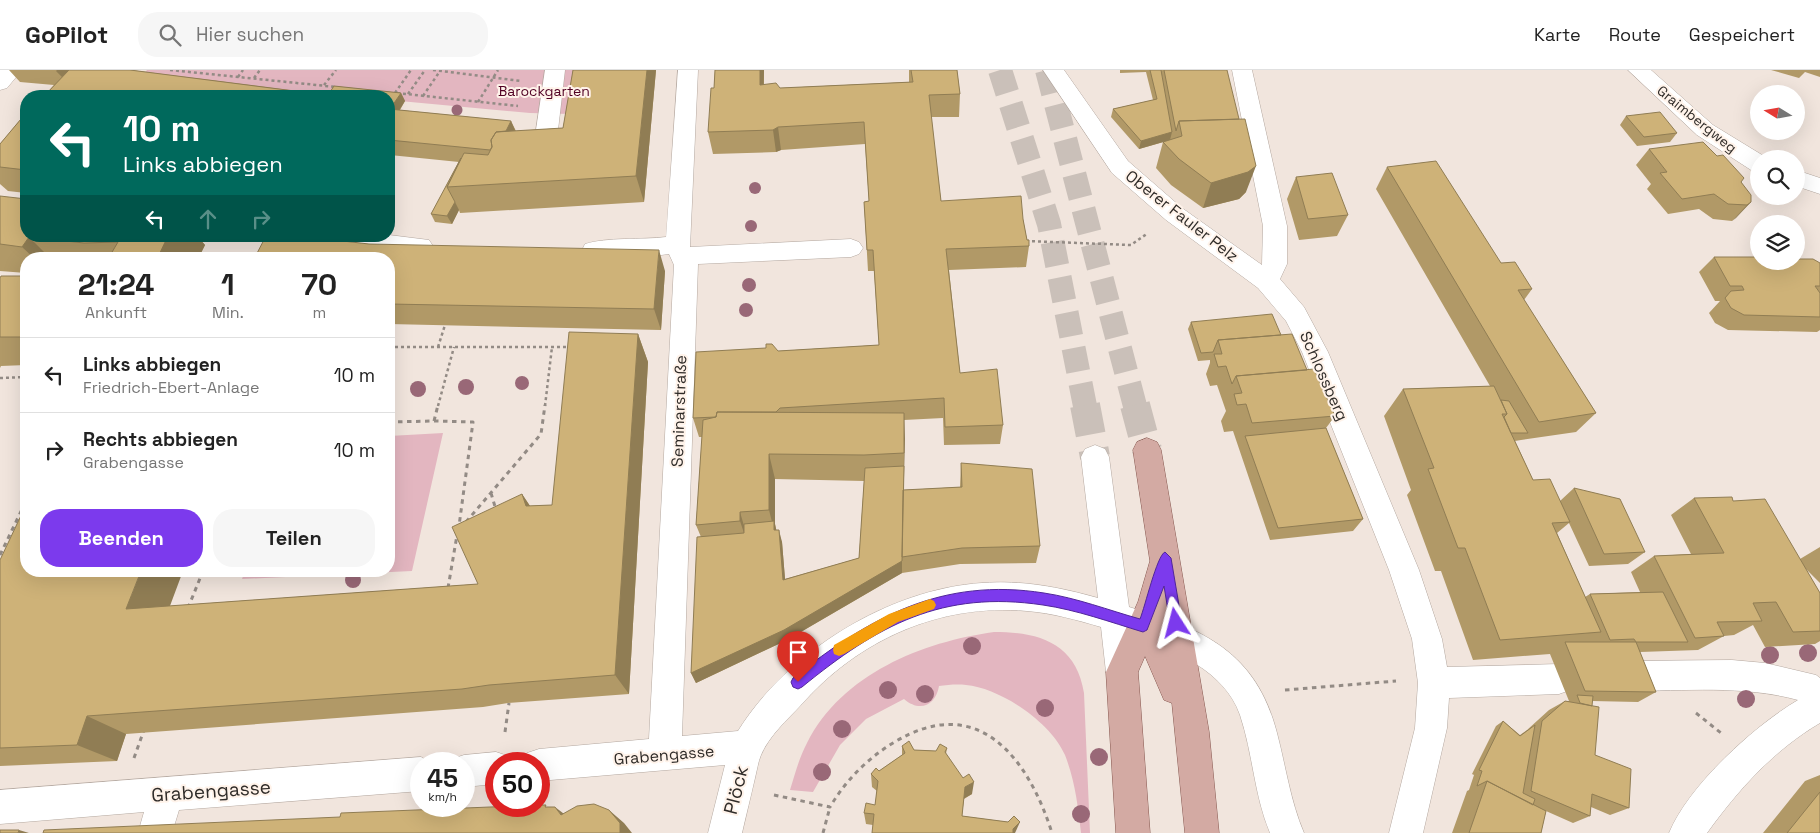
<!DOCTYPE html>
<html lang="de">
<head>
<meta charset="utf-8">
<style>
  :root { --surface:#fff; --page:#f6f6f6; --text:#222; --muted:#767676; --line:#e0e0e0; --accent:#7c3aed }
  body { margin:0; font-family:"Space Grotesk",sans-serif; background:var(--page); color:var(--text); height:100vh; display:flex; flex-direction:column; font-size:19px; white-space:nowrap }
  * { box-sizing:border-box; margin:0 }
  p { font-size:16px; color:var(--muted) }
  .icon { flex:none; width:28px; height:28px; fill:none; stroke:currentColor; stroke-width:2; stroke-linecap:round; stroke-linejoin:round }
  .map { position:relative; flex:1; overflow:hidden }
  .side { position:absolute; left:20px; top:182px; width:375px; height:325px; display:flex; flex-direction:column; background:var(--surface); border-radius:20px; box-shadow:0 5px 20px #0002 }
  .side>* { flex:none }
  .hud { position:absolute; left:20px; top:20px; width:375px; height:152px; border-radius:20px; box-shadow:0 5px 20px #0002; background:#00695c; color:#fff; overflow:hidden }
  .needle { width:32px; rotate:281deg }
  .tools { position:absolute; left:1750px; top:15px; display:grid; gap:10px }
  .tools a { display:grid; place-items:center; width:55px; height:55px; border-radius:50%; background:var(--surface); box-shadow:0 5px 20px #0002; font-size:25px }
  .speed { position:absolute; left:410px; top:682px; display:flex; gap:10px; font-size:25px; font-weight:700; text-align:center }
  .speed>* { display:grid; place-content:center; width:65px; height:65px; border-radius:50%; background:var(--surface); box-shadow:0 5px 20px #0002; line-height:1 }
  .speed small { font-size:12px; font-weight:400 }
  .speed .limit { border:8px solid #d22; background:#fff; color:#111 }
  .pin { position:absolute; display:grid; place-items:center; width:42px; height:42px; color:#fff; margin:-51px -21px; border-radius:50% 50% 50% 0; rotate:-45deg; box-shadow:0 0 5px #0007 }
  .pin .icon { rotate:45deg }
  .me { position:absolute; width:55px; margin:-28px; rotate:351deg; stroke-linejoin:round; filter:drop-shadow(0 0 4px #0008) }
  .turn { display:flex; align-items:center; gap:18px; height:105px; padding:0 20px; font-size:22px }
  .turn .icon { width:65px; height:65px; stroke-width:2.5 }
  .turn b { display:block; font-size:35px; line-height:42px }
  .lanes { display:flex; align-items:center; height:48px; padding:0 20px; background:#0003; justify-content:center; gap:25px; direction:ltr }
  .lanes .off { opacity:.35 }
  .eta { display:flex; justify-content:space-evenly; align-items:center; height:85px; text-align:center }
  .eta b { font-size:30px; font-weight:600; line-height:35px }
  .button { display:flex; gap:10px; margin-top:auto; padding:10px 20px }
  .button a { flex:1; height:58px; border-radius:20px; background:var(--accent); color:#fff; font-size:20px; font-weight:600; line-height:58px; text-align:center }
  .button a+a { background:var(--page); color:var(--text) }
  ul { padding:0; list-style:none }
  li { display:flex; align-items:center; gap:15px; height:75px; padding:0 20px; border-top:1px solid var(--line) }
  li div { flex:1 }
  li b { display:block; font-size:19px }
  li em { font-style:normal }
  header { display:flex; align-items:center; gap:30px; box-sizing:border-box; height:70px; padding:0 25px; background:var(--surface); border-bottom:1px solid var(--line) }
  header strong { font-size:24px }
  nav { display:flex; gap:28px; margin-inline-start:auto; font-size:18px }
  .search { width:350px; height:45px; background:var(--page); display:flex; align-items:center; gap:12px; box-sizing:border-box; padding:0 18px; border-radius:20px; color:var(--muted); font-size:19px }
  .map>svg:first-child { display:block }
</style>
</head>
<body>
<header>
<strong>GoPilot</strong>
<div class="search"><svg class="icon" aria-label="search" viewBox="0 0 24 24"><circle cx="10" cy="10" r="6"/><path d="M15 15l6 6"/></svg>Hier suchen</div>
<nav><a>Karte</a><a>Route</a><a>Gespeichert</a></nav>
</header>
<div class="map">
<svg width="1820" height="763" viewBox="0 0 1820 763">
  <rect width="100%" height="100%" fill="#f1e5dd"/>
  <path fill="#e3b6c0" d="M 147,0 L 577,0 L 570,44 L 530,43 L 389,30 L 389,26 L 156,26 L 142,6 Z
    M 443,363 L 412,501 L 242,509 L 245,501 L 389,501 L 389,366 Z
    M 994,562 C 1039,562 1076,573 1084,623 L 1090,763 L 1081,763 C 1078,736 1075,711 1065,685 C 1051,652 1000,618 966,615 C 957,614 947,615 939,616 C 936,635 920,643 904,629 L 866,649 L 840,675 L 813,722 L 790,720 C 795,704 799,688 807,673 C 842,604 922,572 994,562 Z"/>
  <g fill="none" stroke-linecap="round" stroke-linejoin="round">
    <path stroke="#cac0b9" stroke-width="24" stroke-dasharray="24 12" stroke-linecap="butt" d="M 1000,0 L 1049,154 L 1085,336"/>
    <path stroke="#cac0b9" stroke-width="30" stroke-dasharray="30 15" stroke-linecap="butt" d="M 1085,335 L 1095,387"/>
    <path stroke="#cac0b9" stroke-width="24" stroke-dasharray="24 12" stroke-linecap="butt" d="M 1047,0 L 1135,336"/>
    <path stroke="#cac0b9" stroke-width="30" stroke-dasharray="30 15" stroke-linecap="butt" d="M 1135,335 L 1147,380"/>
    <defs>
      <path id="minor" d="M 0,0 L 22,0 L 7,18 L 0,20 Z
        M 545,0 L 565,0 L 558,60 L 555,65 L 547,67 L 539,65 L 536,60 Z
        M 678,0 L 698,0 L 690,177 L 851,169 L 859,172 L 863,178 L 859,184 L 851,187 L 698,194 L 682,666 L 738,661 C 787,582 889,519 982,513 C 1022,510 1059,517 1098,528 L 1081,387 L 1085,379 L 1095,375 L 1105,379 L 1109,387 L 1129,537 C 1204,559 1256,582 1277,663 C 1286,697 1290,730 1304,763 L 1270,763 C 1254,725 1253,684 1240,645 C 1225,601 1173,579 1133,566 L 1138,602 L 1133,613 L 1122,617 L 1111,613 L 1106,602 L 1101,557 C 1077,550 1052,543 1027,541 C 940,533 858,570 801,635 C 787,650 769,666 761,685 C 758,692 757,700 755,708 C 751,726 746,745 742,763 L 708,763 L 725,695 L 539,711 L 539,694 L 523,694 L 527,683 L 539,679 L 649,669 L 674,195 L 669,184 C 643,187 611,194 585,186 L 582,180 L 585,174 C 607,167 641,170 666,167 Z
        M 1043,0 L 1064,0 L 1128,91 L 1182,138 L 1262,195 L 1263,156 L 1232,0 L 1252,0 L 1287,156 L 1287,194 L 1280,209 L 1304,237 L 1328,282 L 1419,500 L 1442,569 L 1447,597 L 1559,594 L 1570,598 L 1575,609 L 1570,620 L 1559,624 L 1449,628 L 1447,658 L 1423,763 L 1389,763 L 1415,658 L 1418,613 L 1412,569 L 1389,500 L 1302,282 L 1286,251 L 1258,218 L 1166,150 L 1112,103 Z
        M 1628,0 L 1651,0 L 1713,55 L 1767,88 L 1759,89 L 1759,102 L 1751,100 L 1697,65 Z
        M 1796,100 L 1820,108 L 1820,124 L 1796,116 Z
        M 389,165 L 429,170 L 433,176 L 429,182 L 421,185 L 289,175 L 281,172 L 277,166 Z
        M 1732,590 L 1765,593 L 1816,605 L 1820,608 L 1820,653 C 1774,680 1738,720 1707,763 L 1669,763 C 1689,715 1754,656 1798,630 C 1743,615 1684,621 1628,621 L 1617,617 L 1612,606 L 1617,595 L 1628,591 Z
        M 496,682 L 508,686 L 511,694 L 496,694 L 496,714 L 464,717 L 464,694 L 451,694 L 452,689 L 464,685 Z
        M 421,687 L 433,694 L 421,694 L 421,721 L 179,740 L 172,763 L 138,763 L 144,742 L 0,754 L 0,720 Z"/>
      <path id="major" d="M 1147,368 L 1157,372 L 1161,380 L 1209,662 L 1219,763 L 1185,763 L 1172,633 L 1164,630 L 1145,586 L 1138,602 L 1150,763 L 1116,763 L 1106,602 L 1138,532 L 1150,491 L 1133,380 L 1137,372 Z"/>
    </defs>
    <use href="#minor" stroke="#b4a8a0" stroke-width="1"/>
    <use href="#major" stroke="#875850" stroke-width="1"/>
    <path stroke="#938b85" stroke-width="2.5" stroke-dasharray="3 3" stroke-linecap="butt" d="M 170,0 L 336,17
      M 433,0 L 521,11
      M 238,7 L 243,0
      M 254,8 L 260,0
      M 324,15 L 336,0
      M 395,23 L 411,0
      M 397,23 L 518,36
      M 408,24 L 425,0
      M 423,26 L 440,1
      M 478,32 L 498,0
      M 1026,171 L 1131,175 L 1148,163
      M 389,277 L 571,277
      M 438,277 L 445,255
      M 0,308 L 26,307
      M 438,336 L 454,277
      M 545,336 L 552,277"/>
    <path stroke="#938b85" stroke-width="3" stroke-dasharray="4.5 4.5" stroke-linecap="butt" d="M 434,351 L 473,352 L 459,456
      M 389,352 L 434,351 L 438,335
      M 491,423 L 496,440
      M 466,452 L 541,364 L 545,335
      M 0,485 L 26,431
      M 448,518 L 457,465
      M 188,538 L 203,501
      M 1285,620 L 1396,611
      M 1696,643 L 1721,663
      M 505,662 L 509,633
      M 134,688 L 144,660
      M 774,725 L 830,737 C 846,710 867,689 893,673 C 977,621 1028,687 1052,763
      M 823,763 L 830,737"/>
    <use href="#minor" fill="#fff" fill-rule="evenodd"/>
    <use href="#major" fill="#d3aaa3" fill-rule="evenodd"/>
  </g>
  <g fill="#996877">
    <circle cx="457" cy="40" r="5.5"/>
    <circle cx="755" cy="118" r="6"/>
    <circle cx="751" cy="156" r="6"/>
    <circle cx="749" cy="215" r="7"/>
    <circle cx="746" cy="240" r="7"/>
    <circle cx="522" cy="313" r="7"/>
    <circle cx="466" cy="317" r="8"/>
    <circle cx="418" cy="319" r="8"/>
    <circle cx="353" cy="510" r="8"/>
    <circle cx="972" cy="576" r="9"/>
    <circle cx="1808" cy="583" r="9"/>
    <circle cx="1770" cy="585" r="9"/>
    <circle cx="888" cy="620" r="9"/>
    <circle cx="925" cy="624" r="9"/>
    <circle cx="1746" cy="629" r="9"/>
    <circle cx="1045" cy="638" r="9"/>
    <circle cx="842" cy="659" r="9"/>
    <circle cx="1099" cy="687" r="9"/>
    <circle cx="822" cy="702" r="9"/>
    <circle cx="1081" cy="744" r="9"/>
  </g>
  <path fill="#b19967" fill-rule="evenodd" d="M 9,0 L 131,0 L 328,25 L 334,16 L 401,23 L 405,31 L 400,40 L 511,51 L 516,61 L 563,58 L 573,0 L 656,0 L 644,132 L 460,143 L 459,140 L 452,154 L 435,152 L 431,144 L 459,92 L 390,85 L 389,87 L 389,26 L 41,26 L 43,23 L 46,24 L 54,15 L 20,12 Z
    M 715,0 L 764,0 L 764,15 L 780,18 L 909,12 L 909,0 L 957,0 L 960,24 L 959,47 L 931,47 L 941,131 L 1023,149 L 1027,170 L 1029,176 L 1026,197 L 949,200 L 960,303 L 1003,355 L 1000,374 L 944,375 L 943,348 L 904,350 L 904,420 L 960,417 L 961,393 L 1040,476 L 1036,493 L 960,494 L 902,503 L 787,570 L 696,613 L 691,603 L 701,467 L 696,455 L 702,367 L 699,367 L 693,348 L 778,281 L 879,275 L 874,201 L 868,201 L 864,132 L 869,131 L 865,74 L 781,80 L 776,82 L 713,84 L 708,62 L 714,18 ZM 775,409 L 864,411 L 859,488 L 785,509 L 782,472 L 776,460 L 775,454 Z
    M 1120,0 L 1227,0 L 1246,122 L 1239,129 L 1203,138 L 1171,115 L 1156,98 L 1163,72 L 1167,71 L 1139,79 L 1111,47 L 1113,39 L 1153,30 L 1146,2 L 1120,3 Z
    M 1771,0 L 1820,0 L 1820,7 L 1805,2 L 1799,8 Z
    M 26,43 L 26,123 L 8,121 L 0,114 L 0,74 Z
    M 1626,46 L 1677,63 L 1670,72 L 1637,76 L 1620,55 Z
    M 1649,79 L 1741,112 L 1751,132 L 1732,151 L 1713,149 L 1699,139 L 1668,144 L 1647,119 L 1651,114 L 1636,95 Z
    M 1387,97 L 1501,193 L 1532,219 L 1524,230 L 1596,343 L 1576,362 L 1521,370 L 1515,371 L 1533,410 L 1560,431 L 1574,418 L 1645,482 L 1628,494 L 1589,496 L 1569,453 L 1557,463 L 1585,527 L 1590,524 L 1640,522 L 1631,502 L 1654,486 L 1691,484 L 1671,445 L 1694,428 L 1733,431 L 1800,489 L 1820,477 L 1820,513 L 1805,498 L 1820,523 L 1820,571 L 1815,574 L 1765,577 L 1753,555 L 1734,565 L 1724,566 L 1698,580 L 1640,582 L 1656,622 L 1638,632 L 1592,631 L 1592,636 L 1595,685 L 1629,738 L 1610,745 L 1591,737 L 1590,746 L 1573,753 L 1546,741 L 1541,763 L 1452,763 L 1467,721 L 1469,720 L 1474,705 L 1472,704 L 1496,656 L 1503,651 L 1520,665 L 1527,660 L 1549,640 L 1565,631 L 1569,631 L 1550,584 L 1473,590 L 1441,501 L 1435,501 L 1407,425 L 1411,420 L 1384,346 L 1403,319 L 1490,316 L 1376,119 Z
    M 1296,107 L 1348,145 L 1337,166 L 1299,170 L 1287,129 Z
    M 0,126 L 26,166 L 197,166 L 205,175 L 198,189 L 26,189 L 26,203 L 0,201 Z
    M 369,174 L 665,201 L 661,260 L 389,254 L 389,189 Z
    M 1714,187 L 1820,193 L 1820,260 L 1817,262 L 1728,260 L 1715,253 L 1709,243 L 1720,231 L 1715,231 L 1699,202 Z
    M 26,206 L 26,295 L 1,296 L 0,298 L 0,208 Z
    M 1191,252 L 1281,265 L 1307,300 L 1335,346 L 1326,358 L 1363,449 L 1353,461 L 1270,470 L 1233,361 L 1224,362 L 1221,351 L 1226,341 L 1217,315 L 1210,316 L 1206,304 L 1210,293 L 1210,290 L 1198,291 L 1188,259 Z
    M 638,264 L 648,292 L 629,624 L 508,633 L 483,637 L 126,664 L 117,691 L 0,696 L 0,490 L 170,536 L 478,514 L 522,424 L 530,436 L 552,435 Z
    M 902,676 L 914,680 L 936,681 L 947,678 L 946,684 L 972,724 L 964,729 L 962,746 L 1008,752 L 1020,752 L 873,755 L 866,754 L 864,743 L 875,735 L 877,721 L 872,717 L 871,704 L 879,701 L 902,685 Z
    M 1820,705 L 1820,763 L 1763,763 L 1805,711 Z"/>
  <path fill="#907d54" d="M 57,0 L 86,0 L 63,8 L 56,1 Z
    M 647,0 L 656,0 L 644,132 L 636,106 Z
    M 760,0 L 764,0 L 763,38 L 760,15 Z
    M 401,23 L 405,31 L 395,47 L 390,39 Z
    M 511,51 L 518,67 L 495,80 Z
    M 778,57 L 781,80 L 776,82 L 773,60 Z
    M 1172,62 L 1170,70 L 1139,79 L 1141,71 Z
    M 1256,96 L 1246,122 L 1239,129 L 1203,138 L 1211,113 Z
    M 455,132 L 459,140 L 452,154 L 447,146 Z
    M 1751,132 L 1736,148 L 1732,151 L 1747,135 Z
    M 168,166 L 197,166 L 205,175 L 198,189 L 157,189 Z
    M 29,167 L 51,189 L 35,189 L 22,177 Z
    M 659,180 L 665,201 L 661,260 L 654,239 Z
    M 638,264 L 648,292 L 629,624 L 615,605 Z
    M 904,343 L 905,369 L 902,487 L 904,383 Z
    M 769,384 L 775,409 L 775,454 L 777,463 L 775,464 L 769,440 Z
    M 522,424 L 538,448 L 526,436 Z
    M 740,442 L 747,466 L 748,475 L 740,451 Z
    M 779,460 L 782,472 L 786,521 L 783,510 Z
    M 902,491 L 902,503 L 787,570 L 696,613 L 691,603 Z
    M 141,501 L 183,501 L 161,560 L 126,539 Z
    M 87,646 L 126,664 L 117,691 L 77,675 Z
    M 974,712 L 972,724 L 963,729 L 965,717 Z
    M 555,737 L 572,750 L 561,745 Z
    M 609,740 L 624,753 L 632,763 L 620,763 Z
    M 1020,752 L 1015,763 L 1012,763 L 1013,759 Z
    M 19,760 L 29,763 L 18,763 Z"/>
  <path fill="#ceb278" stroke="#907d54" d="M 69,0 L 130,0 L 326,25 L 329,26 L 41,26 L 43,23 L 46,24 Z
    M 573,0 L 647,0 L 636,106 L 447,117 L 464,83 L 488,85 L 492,77 L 491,70 L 496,62 L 563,58 Z
    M 715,0 L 760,0 L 760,15 L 776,13 L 780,18 L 913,12 L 911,0 L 957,0 L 960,24 L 929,25 L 941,131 L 1021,126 L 1023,149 L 1027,170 L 1029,170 L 1029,176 L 946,179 L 960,303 L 997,299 L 1003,355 L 945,357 L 944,328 L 780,338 L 776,342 L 717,342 L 716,347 L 693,348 L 696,282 L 766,278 L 766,274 L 772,274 L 778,281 L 879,275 L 873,180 L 867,180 L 864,132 L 869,131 L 864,52 L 778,57 L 773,60 L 708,62 L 711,18 L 714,18 Z
    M 1150,0 L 1161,0 L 1172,62 L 1141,71 L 1113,39 L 1157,29 Z
    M 1164,0 L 1227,0 L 1239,49 L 1179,51 L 1176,61 Z
    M 334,16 L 401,23 L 390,39 L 389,39 L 389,26 L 329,26 L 328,25 Z
    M 389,39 L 511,51 L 506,61 L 496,62 L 491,70 L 492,77 L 490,80 L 389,70 Z
    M 1660,42 L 1677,63 L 1644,67 L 1626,46 Z
    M 26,43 L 26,100 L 0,97 L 0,74 Z
    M 1245,49 L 1256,96 L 1248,102 L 1211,113 L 1179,89 L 1163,72 L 1182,66 L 1179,51 Z
    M 1703,72 L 1717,86 L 1723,85 L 1744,108 L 1741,112 L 1751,125 L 1751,132 L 1747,135 L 1728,134 L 1714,124 L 1682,129 L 1660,103 L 1667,102 L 1649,79 Z
    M 461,88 L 447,117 L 455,132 L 447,146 L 431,144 Z
    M 1436,91 L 1501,193 L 1515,192 L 1532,219 L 1518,220 L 1596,343 L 1539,352 L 1387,97 Z
    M 1332,103 L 1348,145 L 1308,149 L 1296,107 Z
    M 0,126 L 26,129 L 26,166 L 168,166 L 157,189 L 108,189 L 118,172 L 84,173 L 29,167 L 22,177 L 0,174 Z
    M 266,166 L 299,166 L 369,174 L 659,180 L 654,239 L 389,234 L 389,189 L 254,189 Z
    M 1714,187 L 1759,187 L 1759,191 L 1796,191 L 1796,189 L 1813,189 L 1820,193 L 1820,216 L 1815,216 L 1820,223 L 1820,247 L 1744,245 L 1731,238 L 1725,228 L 1731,221 L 1744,220 L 1742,216 L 1730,216 Z
    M 1,206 L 26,206 L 26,267 L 0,267 L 0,208 Z
    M 1272,244 L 1281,265 L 1218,270 L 1213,282 L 1201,283 L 1191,252 Z
    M 569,262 L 638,264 L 615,605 L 489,615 L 462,619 L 87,646 L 77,675 L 0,678 L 0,490 L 26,435 L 26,501 L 141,501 L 126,539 L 478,514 L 452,457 L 522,424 L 526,436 L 552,435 Z
    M 1292,264 L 1307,300 L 1236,306 L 1232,314 L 1226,296 L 1218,297 L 1214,284 L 1222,284 L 1218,270 Z
    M 1314,299 L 1335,346 L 1252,353 L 1246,334 L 1237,335 L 1234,324 L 1242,323 L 1236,306 Z
    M 1494,316 L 1507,344 L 1502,344 L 1533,410 L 1550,409 L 1570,452 L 1552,453 L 1601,562 L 1500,570 L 1465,478 L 1458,478 L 1428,399 L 1434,398 L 1403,319 Z
    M 1501,330 L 1509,331 L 1528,363 L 1511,363 L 1504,347 L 1507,344 Z
    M 717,342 L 904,343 L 904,383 L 864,385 L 769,384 L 769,440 L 740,442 L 740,451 L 696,455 L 703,350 L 716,347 Z
    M 1326,358 L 1363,449 L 1278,458 L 1245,366 Z
    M 961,393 L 1032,399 L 1040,476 L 962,478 L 902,487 L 903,420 L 962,417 Z
    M 904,396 L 902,491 L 784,560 L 691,603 L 697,467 L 744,463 L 744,454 L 774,451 L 774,460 L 779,460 L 783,510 L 859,488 L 865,398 Z
    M 1574,418 L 1620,429 L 1645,482 L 1604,484 Z
    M 1732,427 L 1733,431 L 1765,429 L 1820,523 L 1820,561 L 1793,562 L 1776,532 L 1753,533 L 1762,551 L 1717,552 L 1724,566 L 1695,568 L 1654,486 L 1724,483 L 1694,428 Z
    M 1663,522 L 1688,572 L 1636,572 L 1634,569 L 1610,570 L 1590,524 Z
    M 1565,572 L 1636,572 L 1656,622 L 1585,621 Z
    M 1577,625 L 1593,626 L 1592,636 L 1580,633 Z
    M 1565,631 L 1599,637 L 1595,685 L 1631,699 L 1629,738 L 1592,724 L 1590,746 L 1531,721 L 1542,651 Z
    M 1503,651 L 1520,666 L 1535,655 L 1523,723 L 1535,729 L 1533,735 L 1487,711 L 1477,716 L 1482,701 L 1479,700 Z
    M 909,671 L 914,680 L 936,681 L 940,674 L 947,678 L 945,682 L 963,708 L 969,704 L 974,712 L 965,717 L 962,746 L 1008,752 L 1014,746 L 1020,752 L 1013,759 L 1013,763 L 872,763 L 874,744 L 864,743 L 866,733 L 875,735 L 878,711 L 871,704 L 876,698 L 879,701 L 905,683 L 902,676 Z
    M 1487,711 L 1546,741 L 1541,763 L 1469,763 Z
    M 1820,722 L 1820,763 L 1787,763 Z
    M 594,734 L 609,740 L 620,753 L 620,763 L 43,763 L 44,760 L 340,747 L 341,743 L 515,736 L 539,736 L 539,735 L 546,735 L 545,737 L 555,737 L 561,745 L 577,736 Z
    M 0,760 L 19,760 L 18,763 L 0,763 Z"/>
  <path fill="#7c3aed" stroke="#51269a" d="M 1165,482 L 1171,488 L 1182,553 L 1181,557 L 1176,559 L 1172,557 L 1170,553 L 1164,516 L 1147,560 L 1143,562 C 1110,552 1077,540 1043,535 C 942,520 878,555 802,617 L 798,619 L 793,617 L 791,612 L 793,608 C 870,547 942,507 1044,523 C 1077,528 1108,540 1140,549 C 1145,537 1157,485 1165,482 Z"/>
  <path fill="#f59e0b" d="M 930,529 L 934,531 L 936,535 L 934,539 L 898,552 L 844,584 L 839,586 L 834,584 L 833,580 L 834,575 L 889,544 Z"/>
  <g text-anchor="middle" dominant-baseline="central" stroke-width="4" stroke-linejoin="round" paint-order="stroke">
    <g font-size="14" fill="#510124" stroke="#fff3ea">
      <text x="544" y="21">Barockgarten</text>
    </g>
    <g font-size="14" fill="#2f2b28" stroke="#fff3ea">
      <text transform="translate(1697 49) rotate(39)">Graimbergweg</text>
    </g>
    <g font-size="16" fill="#2f2b28" stroke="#fff3ea">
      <text transform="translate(1182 146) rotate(38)">Oberer Fauler Pelz</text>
      <text transform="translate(1324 306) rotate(66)">Schlossberg</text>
      <text transform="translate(679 341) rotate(-88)">Seminarstraße</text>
      <text transform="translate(664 685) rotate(-5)">Grabengasse</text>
    </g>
    <g font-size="19" fill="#2f2b28" stroke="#fff3ea">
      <text transform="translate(736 720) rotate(-76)">Plöck</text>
      <text transform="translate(211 721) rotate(-4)">Grabengasse</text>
    </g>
  </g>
</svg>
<div class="tools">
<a><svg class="needle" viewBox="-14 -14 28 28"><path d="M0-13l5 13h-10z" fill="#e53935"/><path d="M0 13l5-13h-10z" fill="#767676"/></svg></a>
<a><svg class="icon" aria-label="search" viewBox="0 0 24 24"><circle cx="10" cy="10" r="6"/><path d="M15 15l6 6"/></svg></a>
<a><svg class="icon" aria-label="layers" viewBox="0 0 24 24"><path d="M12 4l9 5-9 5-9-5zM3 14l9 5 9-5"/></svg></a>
</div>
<div class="speed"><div>45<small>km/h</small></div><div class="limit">50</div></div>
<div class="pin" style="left:798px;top:612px;background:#d93025"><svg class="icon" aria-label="arrive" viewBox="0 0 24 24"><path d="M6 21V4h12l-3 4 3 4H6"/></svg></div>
<svg class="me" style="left:1176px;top:553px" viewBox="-20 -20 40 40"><path d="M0-17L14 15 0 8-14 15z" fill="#7c3aed" stroke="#fff" stroke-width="4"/></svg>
<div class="hud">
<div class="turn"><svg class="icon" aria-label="left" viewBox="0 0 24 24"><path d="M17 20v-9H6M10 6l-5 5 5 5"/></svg><div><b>10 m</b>Links abbiegen</div></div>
<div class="lanes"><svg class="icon" aria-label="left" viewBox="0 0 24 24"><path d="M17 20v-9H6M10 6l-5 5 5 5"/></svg><svg class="icon off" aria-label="ahead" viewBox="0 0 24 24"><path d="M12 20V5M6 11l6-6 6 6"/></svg><svg class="icon off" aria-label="right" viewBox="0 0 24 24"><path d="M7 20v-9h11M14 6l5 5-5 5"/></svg></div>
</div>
<section class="side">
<div class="eta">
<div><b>21:24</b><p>Ankunft</p></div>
<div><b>1</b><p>Min.</p></div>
<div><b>70</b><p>m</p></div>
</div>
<ul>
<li><svg class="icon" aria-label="left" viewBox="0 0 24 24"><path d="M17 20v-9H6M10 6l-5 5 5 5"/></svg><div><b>Links abbiegen</b><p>Friedrich-Ebert-Anlage</p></div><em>10 m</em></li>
<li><svg class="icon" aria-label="right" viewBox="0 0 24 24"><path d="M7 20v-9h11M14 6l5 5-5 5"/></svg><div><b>Rechts abbiegen</b><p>Grabengasse</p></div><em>10 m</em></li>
</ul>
<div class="button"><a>Beenden</a><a>Teilen</a></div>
</section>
</div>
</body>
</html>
